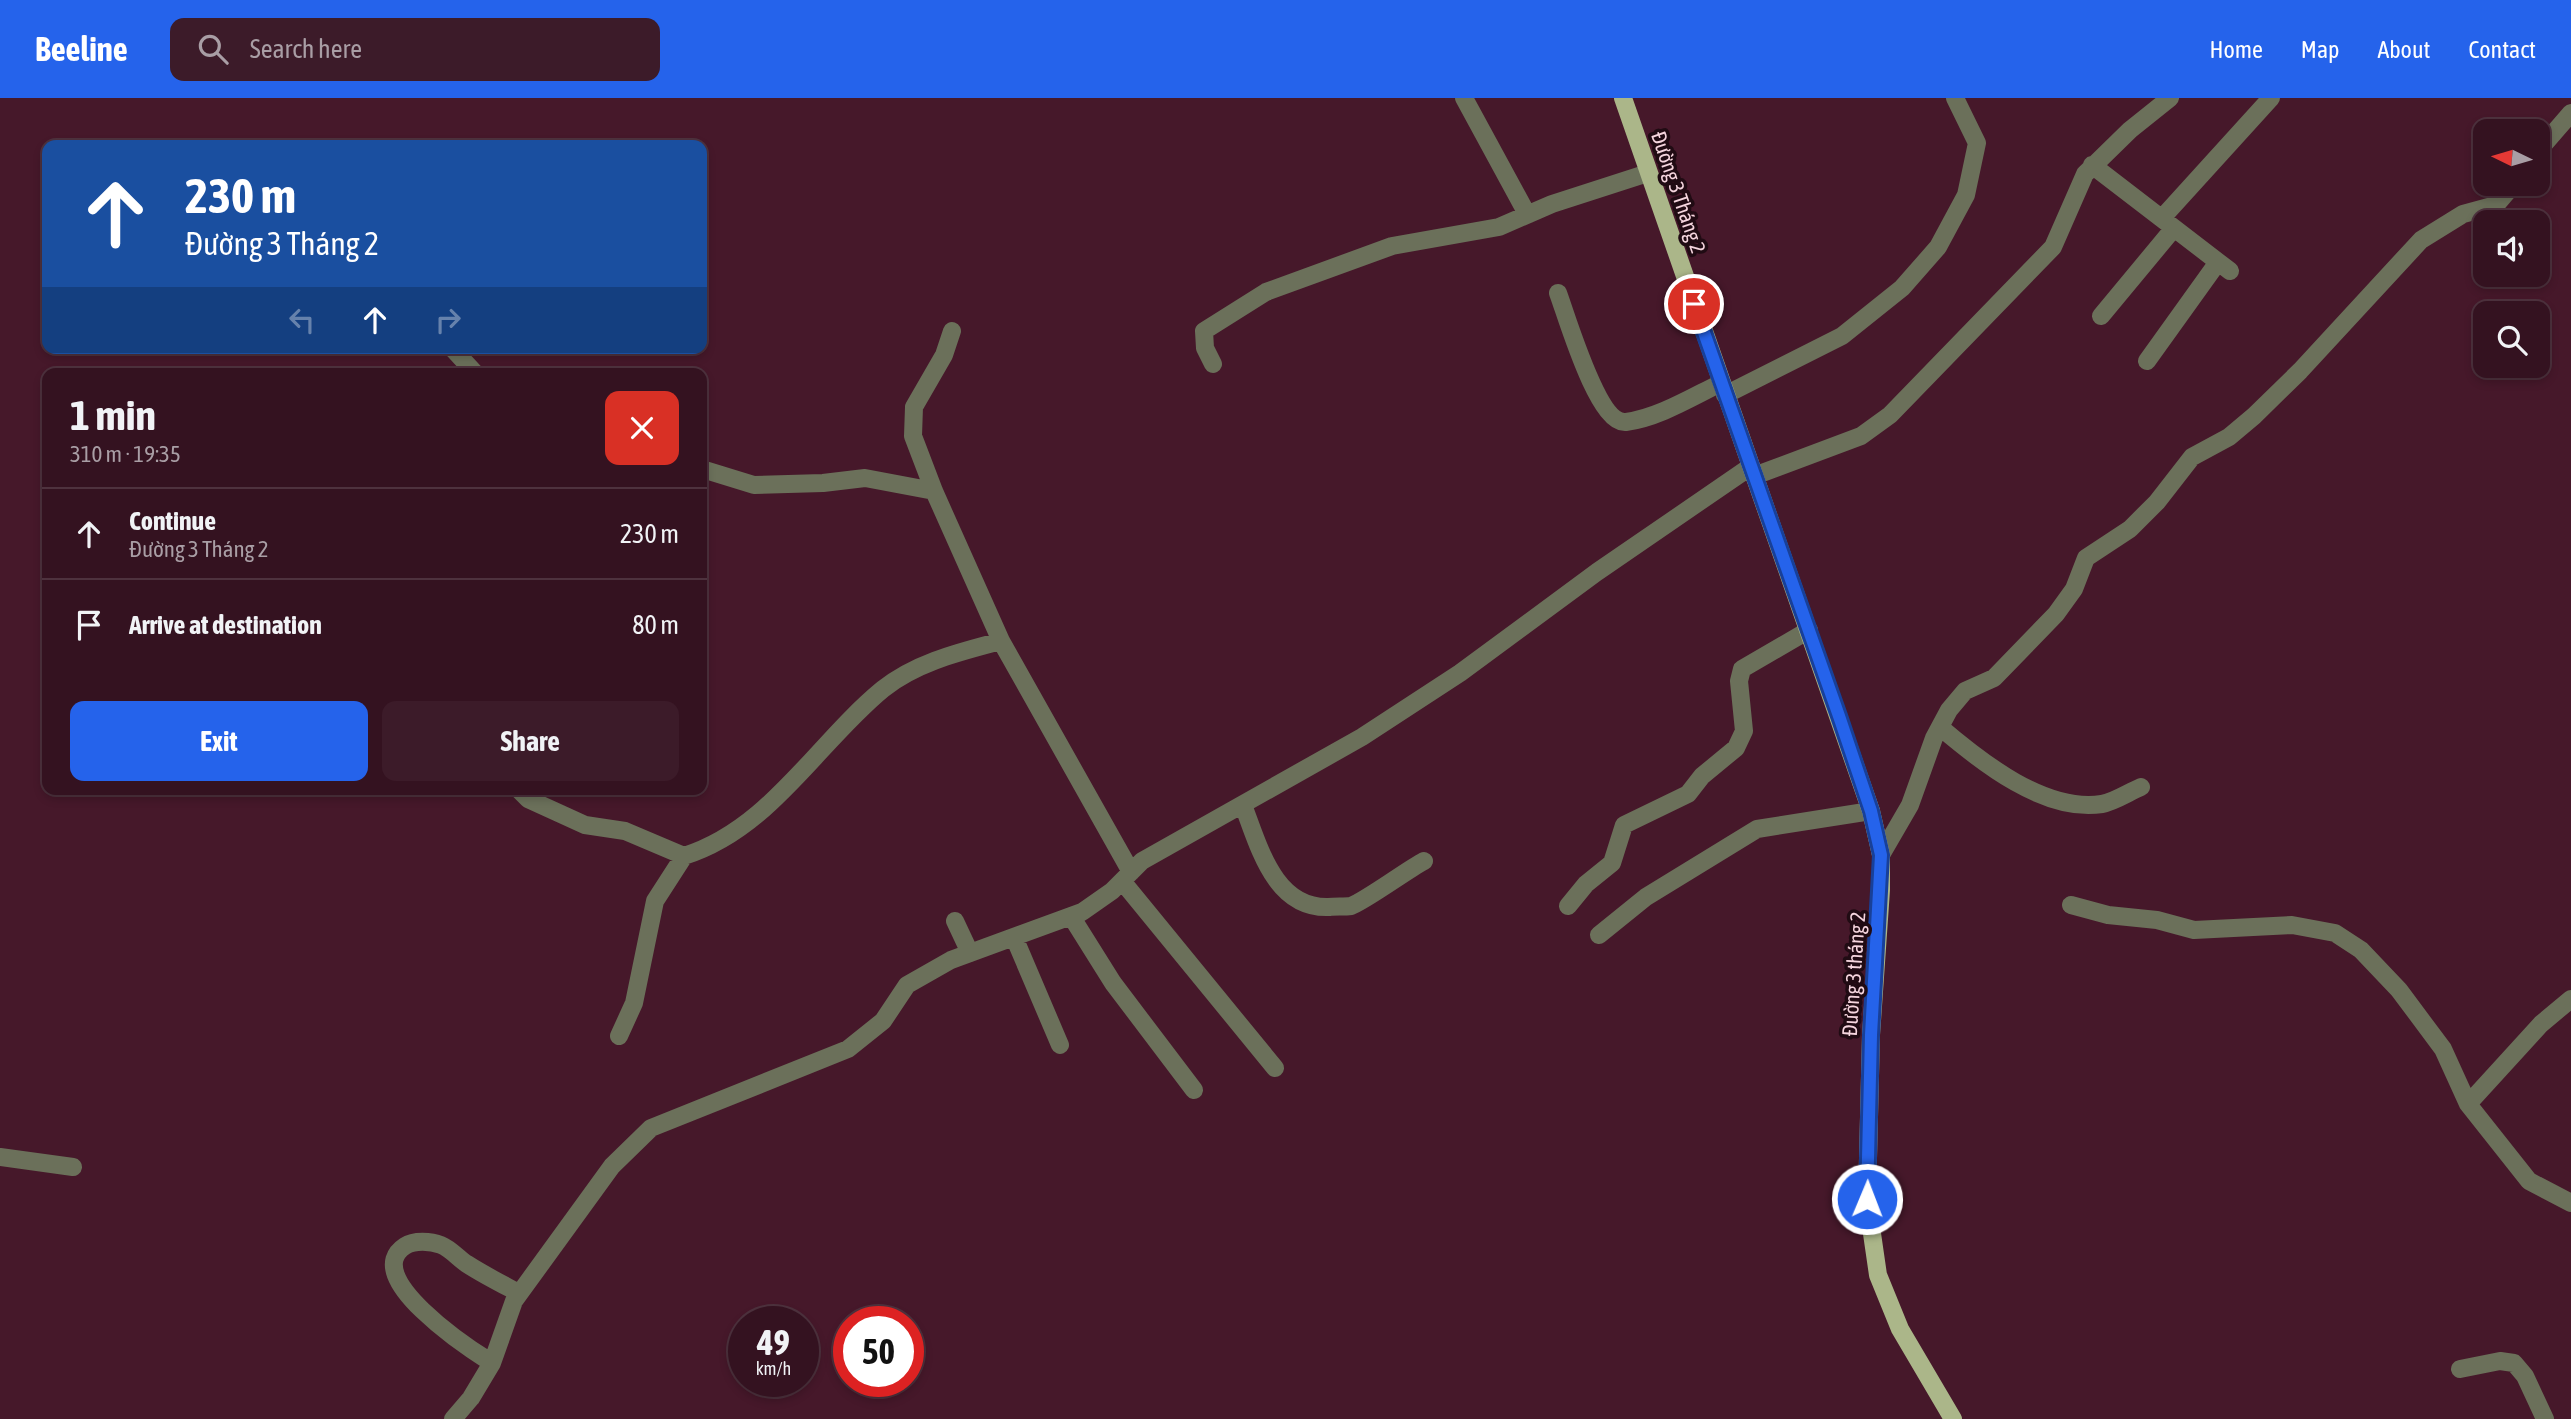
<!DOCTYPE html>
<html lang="en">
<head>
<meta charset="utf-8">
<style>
  :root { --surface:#341220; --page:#3c1b29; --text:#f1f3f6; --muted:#a99ea5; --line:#4e323e; --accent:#2563eb }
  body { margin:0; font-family:"Asap Condensed",sans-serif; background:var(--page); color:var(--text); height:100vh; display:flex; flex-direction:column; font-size:26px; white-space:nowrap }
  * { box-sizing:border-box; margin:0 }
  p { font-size:23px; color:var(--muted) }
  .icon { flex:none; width:38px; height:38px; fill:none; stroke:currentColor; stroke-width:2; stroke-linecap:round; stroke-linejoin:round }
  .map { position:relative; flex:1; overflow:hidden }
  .sheet { position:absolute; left:42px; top:270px; width:665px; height:427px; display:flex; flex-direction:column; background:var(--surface); border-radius:14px; box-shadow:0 4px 10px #0003,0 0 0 2px var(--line) }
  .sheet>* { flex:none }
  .guide { position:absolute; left:42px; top:42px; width:665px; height:214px; border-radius:14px; box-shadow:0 4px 10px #0003,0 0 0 2px var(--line); background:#1a4fa0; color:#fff; overflow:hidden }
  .needle { width:46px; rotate:275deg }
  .fabs { position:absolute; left:2473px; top:21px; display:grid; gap:14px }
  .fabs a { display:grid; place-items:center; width:77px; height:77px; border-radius:14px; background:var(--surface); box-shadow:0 4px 10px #0003,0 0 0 2px var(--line); font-size:35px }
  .speed { position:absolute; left:728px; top:1208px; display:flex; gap:14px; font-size:35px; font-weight:700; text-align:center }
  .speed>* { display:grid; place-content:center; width:91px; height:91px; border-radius:50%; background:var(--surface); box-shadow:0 4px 10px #0003,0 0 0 2px var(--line); line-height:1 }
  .speed small { font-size:18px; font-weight:400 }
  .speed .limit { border:10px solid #d22; background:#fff; color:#111 }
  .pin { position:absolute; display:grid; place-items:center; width:60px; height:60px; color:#fff; margin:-30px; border:4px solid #fff; border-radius:50%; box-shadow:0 2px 7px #0007 }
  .me { position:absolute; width:77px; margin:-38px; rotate:1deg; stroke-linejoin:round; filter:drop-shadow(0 0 5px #0008) }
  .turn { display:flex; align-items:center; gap:24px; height:147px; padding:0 28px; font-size:32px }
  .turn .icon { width:91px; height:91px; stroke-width:2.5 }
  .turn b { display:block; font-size:49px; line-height:60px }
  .lanes { display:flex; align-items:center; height:66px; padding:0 28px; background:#0003; justify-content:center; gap:35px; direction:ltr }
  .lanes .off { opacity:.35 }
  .round { display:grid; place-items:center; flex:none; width:74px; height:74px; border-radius:14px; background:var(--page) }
  .head { display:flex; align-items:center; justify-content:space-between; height:119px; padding:0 28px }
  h1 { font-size:42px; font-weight:700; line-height:52px }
  .button { display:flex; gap:14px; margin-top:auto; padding:14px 28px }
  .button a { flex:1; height:80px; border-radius:14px; background:var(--accent); color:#fff; font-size:28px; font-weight:700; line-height:80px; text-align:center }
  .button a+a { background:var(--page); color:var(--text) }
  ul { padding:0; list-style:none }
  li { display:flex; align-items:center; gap:21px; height:91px; padding:0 28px; border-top:2px solid var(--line) }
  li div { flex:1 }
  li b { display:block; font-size:26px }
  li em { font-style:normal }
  header { display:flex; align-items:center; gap:42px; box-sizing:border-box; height:98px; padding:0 35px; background:var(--accent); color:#fff }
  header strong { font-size:33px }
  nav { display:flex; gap:38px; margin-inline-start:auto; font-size:24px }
  .search { width:490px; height:63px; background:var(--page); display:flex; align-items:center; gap:18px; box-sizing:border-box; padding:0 24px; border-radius:14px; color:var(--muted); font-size:26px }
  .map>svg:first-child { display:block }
</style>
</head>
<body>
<header>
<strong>Beeline</strong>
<div class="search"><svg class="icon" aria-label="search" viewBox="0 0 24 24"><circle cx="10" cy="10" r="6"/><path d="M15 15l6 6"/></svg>Search here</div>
<nav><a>Home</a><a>Map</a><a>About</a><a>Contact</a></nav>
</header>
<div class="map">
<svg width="2571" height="1321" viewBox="0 0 2571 1321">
  <rect width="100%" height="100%" fill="#46182a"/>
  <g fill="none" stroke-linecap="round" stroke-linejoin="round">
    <path stroke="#6b705a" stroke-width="18" d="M 1464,0 L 1527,116
      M 2538,53 L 2571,15
      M 2092,67 L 2230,173
      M 2162,120 L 2271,0
      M 1558,195 C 1567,219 1598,327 1626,324 C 1658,320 1692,299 1721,285
      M 2101,218 L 2174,130
      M 952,233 L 944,257 L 914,309 L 913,338 L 934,393 L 1001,543 L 1131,774
      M 452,250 L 475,275
      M 2147,263 L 2218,164
      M 1213,266 L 1205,250 L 1204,233 L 1266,194 L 1392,148 L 1499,129 L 1552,106 L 1648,75
      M 1725,297 L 1842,238 L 1902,190 L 1938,149 L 1966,97 L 1977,45 L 1955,0
      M 702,371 L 754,387 L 823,385 L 865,380 L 934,393
      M 1754,378 L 1861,338 L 1890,317 L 2053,149 L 2085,76 L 2130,32 L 2170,0
      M 1940,629 C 1981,664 2045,715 2102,706 C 2114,704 2129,694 2141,689
      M 518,691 L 528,701 L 585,727 L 625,733 L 684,758 C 770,731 816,646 883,591 C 917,564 960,554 1001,543
      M 1243,707 C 1259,748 1274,811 1329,809 C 1335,808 1344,809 1351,808 C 1365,803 1407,772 1424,763
      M 1881,757 L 1910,707 L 1934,640 L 1949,612 L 1965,593 L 1994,580 L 2056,516 L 2074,491 L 2086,460 L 2130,431 L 2157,404 L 2192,359 L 2229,339 L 2254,318 L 2300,273 L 2421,142 L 2463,116 L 2496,107 L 2514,86
      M 1122,783 L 1275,970
      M 2071,807 L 2108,817 L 2157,822 L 2194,832 L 2292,827 L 2335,835 L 2361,852 L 2399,892 L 2443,951 L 2468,1006 L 2529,1083 L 2571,1105
      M 1568,808 L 1586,786 L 1612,765 L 1624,727 L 1688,696 L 1702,678 L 1736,650 L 1744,633 L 1739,583 L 1742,571 L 1809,532
      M 1071,818 L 1113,885 L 1194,992
      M 955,823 L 970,855
      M 1599,837 L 1646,799 L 1757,731 L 1871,713
      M 1014,839 L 1060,947
      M 619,938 L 634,905 L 655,803 L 684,758
      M 2468,1006 L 2541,926 L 2571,901
      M 0,1059 L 73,1069
      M 492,1265 C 468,1250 359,1178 405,1148 C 414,1142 431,1143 441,1147 C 451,1151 459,1161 467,1166 C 484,1177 502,1186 519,1195
      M 2460,1271 L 2500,1263 L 2514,1265 L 2525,1278 L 2545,1321
      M 453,1321 L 471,1300 L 492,1265 L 514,1203 L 612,1068 L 651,1030 L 848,951 L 883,923 L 907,887 L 951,862 L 1082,814 L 1112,793 L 1142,763 L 1362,639 L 1460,575 L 1597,474 L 1750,369"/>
    <path stroke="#abb689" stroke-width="18" d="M 1623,0 L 1871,713 L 1881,757 L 1881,792 L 1871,937 L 1867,1101 L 1878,1177 L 1900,1231 L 1953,1321"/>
  </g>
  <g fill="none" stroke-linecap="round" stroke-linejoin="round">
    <defs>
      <path id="route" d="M 1694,206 L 1839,618 L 1871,713 L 1881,757 L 1871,937 L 1867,1101"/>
    </defs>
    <use href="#route" stroke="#184099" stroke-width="18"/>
    <use href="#route" stroke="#2563eb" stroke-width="12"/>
  </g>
  <g text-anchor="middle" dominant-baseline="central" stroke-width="7" stroke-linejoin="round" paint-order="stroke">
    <g font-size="21" fill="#f5d5de" stroke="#200b13">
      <text transform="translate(1679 94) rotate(71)">Đường 3 Tháng 2</text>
      <text transform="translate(1853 876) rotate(-86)">Đường 3 tháng 2</text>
    </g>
  </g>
</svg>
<div class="fabs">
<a><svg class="needle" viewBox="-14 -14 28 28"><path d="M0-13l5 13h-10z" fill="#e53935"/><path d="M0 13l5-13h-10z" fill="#a99ea5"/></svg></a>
<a><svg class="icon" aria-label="sound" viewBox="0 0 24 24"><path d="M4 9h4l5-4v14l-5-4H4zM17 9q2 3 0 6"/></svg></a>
<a><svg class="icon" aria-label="search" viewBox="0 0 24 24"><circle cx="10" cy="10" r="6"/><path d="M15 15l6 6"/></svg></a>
</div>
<div class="speed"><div>49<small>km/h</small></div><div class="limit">50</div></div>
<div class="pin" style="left:1694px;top:206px;background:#d93025"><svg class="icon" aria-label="arrive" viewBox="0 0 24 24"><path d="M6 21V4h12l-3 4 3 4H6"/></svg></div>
<svg class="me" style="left:1867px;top:1101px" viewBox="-20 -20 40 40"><circle r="17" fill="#2563eb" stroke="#fff" stroke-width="3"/><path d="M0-11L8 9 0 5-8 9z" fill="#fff"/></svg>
<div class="guide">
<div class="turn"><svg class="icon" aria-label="ahead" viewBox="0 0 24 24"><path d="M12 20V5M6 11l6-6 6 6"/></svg><div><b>230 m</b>Đường 3 Tháng 2</div></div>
<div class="lanes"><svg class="icon off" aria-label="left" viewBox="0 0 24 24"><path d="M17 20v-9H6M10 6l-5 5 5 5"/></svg><svg class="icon" aria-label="ahead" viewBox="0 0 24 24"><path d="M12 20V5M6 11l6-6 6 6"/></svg><svg class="icon off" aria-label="right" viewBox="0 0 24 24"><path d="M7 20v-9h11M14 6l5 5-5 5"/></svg></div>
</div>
<section class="sheet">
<div class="head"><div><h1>1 min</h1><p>310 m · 19:35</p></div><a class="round" style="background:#d93025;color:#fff"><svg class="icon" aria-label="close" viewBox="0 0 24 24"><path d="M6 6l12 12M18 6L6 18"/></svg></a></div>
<ul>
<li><svg class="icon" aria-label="ahead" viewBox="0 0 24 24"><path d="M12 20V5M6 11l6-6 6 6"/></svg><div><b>Continue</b><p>Đường 3 Tháng 2</p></div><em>230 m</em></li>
<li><svg class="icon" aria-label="arrive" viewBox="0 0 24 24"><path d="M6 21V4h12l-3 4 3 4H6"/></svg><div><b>Arrive at destination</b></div><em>80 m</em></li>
</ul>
<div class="button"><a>Exit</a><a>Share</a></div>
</section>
</div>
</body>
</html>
